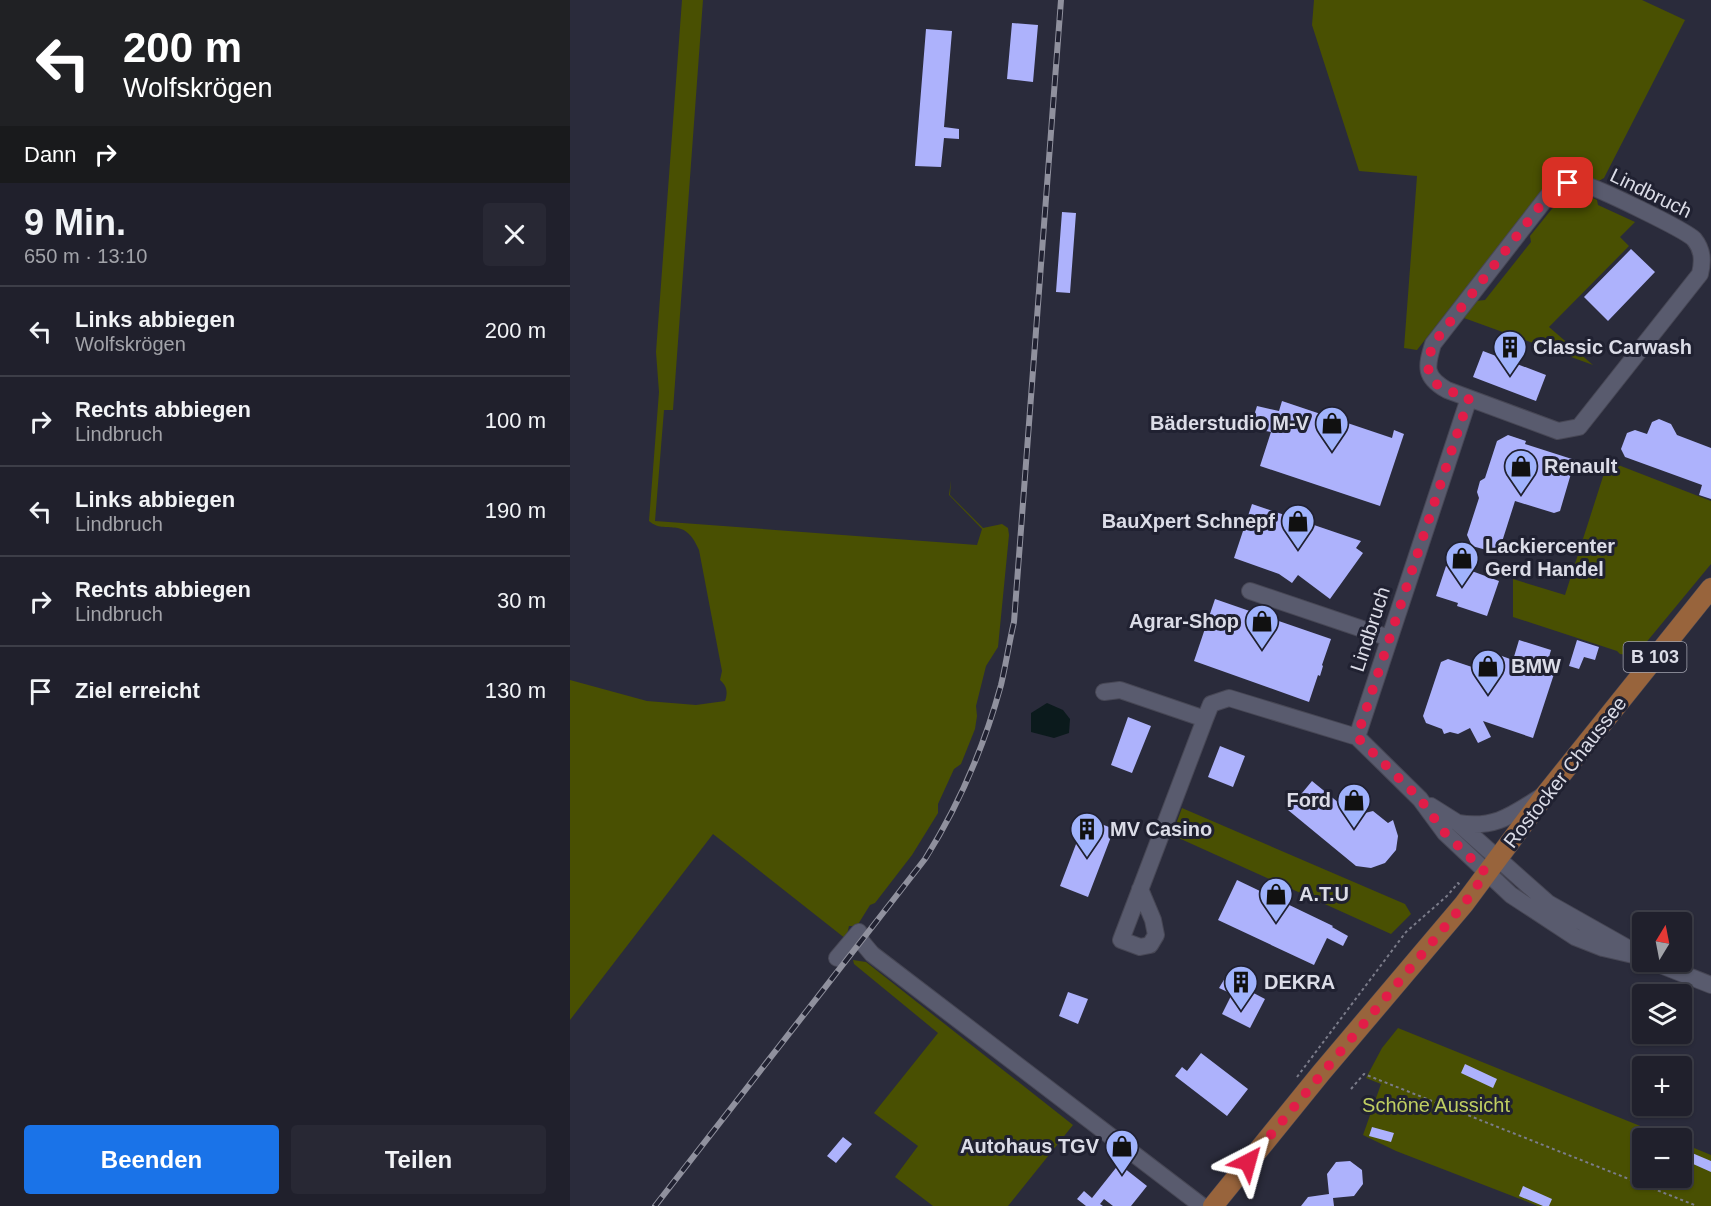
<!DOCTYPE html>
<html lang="de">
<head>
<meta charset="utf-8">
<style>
  :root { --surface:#20202c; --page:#282834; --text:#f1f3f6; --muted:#a2a3a9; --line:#3d3e48; --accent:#1a73e8 }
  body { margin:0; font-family:Helvetica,sans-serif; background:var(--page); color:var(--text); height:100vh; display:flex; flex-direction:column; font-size:22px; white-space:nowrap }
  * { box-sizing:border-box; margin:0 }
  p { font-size:20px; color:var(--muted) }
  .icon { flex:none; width:33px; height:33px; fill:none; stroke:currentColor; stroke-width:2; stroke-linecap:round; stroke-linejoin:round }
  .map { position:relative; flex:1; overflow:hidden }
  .side { display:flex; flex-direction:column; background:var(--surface); width:570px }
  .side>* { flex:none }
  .guide { background:#202124; color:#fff; overflow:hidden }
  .needle { width:39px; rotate:10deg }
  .controls { position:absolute; left:1062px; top:912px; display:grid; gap:12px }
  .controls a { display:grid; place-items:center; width:60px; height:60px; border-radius:6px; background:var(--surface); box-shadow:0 2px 4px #0004,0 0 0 2px var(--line); font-size:30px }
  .pin { position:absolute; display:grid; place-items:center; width:51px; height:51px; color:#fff; margin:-26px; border-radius:12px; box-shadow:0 3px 9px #0006 }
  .me { position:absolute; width:66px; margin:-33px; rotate:39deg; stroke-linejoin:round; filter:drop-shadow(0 0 4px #0008) }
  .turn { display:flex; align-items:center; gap:21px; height:126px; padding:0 24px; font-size:27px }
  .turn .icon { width:78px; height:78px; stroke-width:2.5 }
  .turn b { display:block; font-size:42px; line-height:51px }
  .then { display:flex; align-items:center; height:57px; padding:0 24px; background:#0003; gap:12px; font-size:22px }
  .round { display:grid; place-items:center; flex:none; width:63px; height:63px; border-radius:6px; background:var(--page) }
  .summary { display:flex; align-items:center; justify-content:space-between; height:102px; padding:0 24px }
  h1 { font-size:36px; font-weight:700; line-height:45px }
  .action { display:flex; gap:12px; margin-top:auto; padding:12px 24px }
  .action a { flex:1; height:69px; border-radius:6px; background:var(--accent); color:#fff; font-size:24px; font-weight:700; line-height:69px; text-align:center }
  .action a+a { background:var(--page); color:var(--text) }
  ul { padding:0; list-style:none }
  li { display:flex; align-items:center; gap:18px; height:90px; padding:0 24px; border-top:2px solid var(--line) }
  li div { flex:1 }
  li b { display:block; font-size:22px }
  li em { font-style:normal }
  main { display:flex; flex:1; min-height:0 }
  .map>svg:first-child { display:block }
</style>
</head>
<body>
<main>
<section class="side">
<div class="guide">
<div class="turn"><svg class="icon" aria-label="left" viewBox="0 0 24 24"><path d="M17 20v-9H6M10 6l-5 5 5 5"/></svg><div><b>200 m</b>Wolfskrögen</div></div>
<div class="then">Dann<svg class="icon" aria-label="right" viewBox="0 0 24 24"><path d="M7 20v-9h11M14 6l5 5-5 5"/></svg></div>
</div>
<div class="summary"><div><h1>9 Min.</h1><p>650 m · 13:10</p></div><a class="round"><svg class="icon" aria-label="close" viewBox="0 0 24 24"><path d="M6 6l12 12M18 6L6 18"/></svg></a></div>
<ul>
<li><svg class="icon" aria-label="left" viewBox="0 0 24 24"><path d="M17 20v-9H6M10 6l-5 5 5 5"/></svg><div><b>Links abbiegen</b><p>Wolfskrögen</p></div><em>200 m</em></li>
<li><svg class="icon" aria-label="right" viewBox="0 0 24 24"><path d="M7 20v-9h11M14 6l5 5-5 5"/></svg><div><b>Rechts abbiegen</b><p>Lindbruch</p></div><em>100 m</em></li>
<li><svg class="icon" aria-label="left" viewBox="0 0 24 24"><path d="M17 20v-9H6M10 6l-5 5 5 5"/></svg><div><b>Links abbiegen</b><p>Lindbruch</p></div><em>190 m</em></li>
<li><svg class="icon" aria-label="right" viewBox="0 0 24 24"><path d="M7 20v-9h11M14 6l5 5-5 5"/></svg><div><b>Rechts abbiegen</b><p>Lindbruch</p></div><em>30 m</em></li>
<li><svg class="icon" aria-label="arrive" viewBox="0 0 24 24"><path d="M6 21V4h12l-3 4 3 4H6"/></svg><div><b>Ziel erreicht</b></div><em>130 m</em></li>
</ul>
<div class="action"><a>Beenden</a><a>Teilen</a></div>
</section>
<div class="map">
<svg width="1141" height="1206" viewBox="0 0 1141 1206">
  <rect width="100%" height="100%" fill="#2a2b3b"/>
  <path fill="#495002" d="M 112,0 L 133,0 L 103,410 L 94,410 L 85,521 L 407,545 L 412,529 L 379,495 L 381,480 L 380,495 L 413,528 L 432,524 L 438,528 L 439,535 L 428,647 L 416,666 L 406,706 L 407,716 L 405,729 L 391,764 L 384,769 L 368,804 L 368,813 L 342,855 L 305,903 L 300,905 L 287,926 L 279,926 L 276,939 L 143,834 L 0,1020 L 0,680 L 77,701 L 126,705 L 155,701 C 158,692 157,686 150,680 L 152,671 L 129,550 C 114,514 96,536 79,521 L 89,392 L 86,352 Z
    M 744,0 L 1072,0 L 1115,20 L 1034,178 L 1027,182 C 1006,170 996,168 976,186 L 847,350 L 834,348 L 847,176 L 789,171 L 742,25 Z
    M 1002,192 L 1010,192 L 1027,200 L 1028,205 L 1065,222 L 1050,237 L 1059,246 L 979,327 L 1023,365 L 894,318 L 906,301 L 915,300 L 961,242 L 960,236 L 994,194 Z
    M 1038,461 L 1141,501 L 1141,564 L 1065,656 L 1050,654 L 1047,651 L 943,617 L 943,579 L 995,595 Z
    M 612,808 L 835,904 L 841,914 L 821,934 L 602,835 Z
    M 283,960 L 296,962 L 503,1125 L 438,1206 L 363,1206 L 325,1177 L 348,1146 L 304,1113 L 368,1033 L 284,964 Z
    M 828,1028 L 1100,1138 L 1072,1138 L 1072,1178 L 1112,1178 L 1112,1143 L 1141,1155 L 1141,1206 L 968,1206 L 826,1151 L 793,1135 L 811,1084 L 796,1078 L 812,1048 Z"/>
  <path fill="#0b1a1c" d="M 477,703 L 493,710 L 500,719 L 499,733 L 484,738 L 461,732 L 461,713 Z"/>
  <path fill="#adb2fc" d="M 442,23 L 468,25 L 463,82 L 437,79 Z
    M 356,29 L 382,31 L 374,127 L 389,129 L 389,139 L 374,138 L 371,167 L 345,166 Z
    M 492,212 L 506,213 L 500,293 L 486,292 Z
    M 1061,249 L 1085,272 L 1038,321 L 1014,297 Z
    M 913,351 L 976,375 L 966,401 L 903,377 Z
    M 712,401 L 822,438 L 824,430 L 834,434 L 810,506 L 690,466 L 701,432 L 680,428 L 687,406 L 709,411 Z
    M 1089,419 L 1101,424 L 1107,435 L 1141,448 L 1141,499 L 1129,495 L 1132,485 L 1055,457 L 1051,449 L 1057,433 L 1065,430 L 1077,434 L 1082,422 Z
    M 938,435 L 956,441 L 955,444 L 1005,460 L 990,511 L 984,513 L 945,501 L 931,545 L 920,551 L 902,546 L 897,535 L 909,498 L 907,492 L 910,481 L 915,478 L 927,441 Z
    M 682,504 L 791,541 L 786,548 L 793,553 L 760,599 L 728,575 L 722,583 L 709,574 L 664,558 Z
    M 876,566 L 898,573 L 899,570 L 929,581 L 917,616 L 887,606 L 888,603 L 866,596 Z
    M 645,599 L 761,639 L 752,665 L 753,666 L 750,676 L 748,675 L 739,702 L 624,661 Z
    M 949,640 L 981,650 L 975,671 L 984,674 L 963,738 L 913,721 L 921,737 L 908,743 L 900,728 L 888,734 L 880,732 L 874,734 L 872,729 L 856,723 L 853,716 L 871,662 L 878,659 L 923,674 L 929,655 L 943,660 Z
    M 1007,640 L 1029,647 L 1025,660 L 1014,657 L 1009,669 L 999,666 Z
    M 558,717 L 581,726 L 562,773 L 541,765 Z
    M 650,746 L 675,756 L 663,787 L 638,777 Z
    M 742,781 L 780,812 L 784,807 L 794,806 L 795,813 L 803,811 L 818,823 L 823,820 L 828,836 L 826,850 L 815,863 L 801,868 L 786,866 L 718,810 Z
    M 516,818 L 544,829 L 518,897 L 490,886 Z
    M 667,880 L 763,926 L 762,927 L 778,936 L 773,946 L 757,938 L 744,965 L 648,920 Z
    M 655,978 L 695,999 L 680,1028 L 652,1014 L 662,994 L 649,988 Z
    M 498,992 L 518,999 L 508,1024 L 489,1016 Z
    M 631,1053 L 678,1089 L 657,1116 L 605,1076 L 612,1067 L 617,1071 Z
    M 895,1064 L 927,1079 L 923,1088 L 891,1073 Z
    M 802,1127 L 824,1133 L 821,1142 L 799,1136 Z
    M 273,1137 L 282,1144 L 266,1163 L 257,1156 Z
    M 1115,1150 L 1141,1161 L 1141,1172 L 1112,1159 Z
    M 780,1161 L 792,1170 L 793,1184 L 784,1196 L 763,1198 L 764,1206 L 731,1206 L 738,1197 L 759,1194 L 757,1174 L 766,1162 Z
    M 549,1164 L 577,1186 L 561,1206 L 543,1206 L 534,1199 L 530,1204 L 533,1206 L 516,1206 L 507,1199 L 514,1191 L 522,1198 Z
    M 953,1186 L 982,1199 L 979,1206 L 973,1206 L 949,1196 Z"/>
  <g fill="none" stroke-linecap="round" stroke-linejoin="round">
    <defs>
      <path id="minor" d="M 998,183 C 1003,183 1008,183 1012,184 C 1027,187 1115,230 1124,239 C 1133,250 1133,261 1130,274 L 1009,427 L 988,431 L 877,390 C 854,377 856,367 863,344 L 984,188 Z
        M 680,591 L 819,638
        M 534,692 L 550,690 L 635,719
        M 787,737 L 899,398
        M 861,806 L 888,823 L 978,903 L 1063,951
        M 888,823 C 925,829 942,815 972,796
        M 570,889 L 583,920 L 586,935 L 580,945 L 570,947 L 551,940 L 635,719 L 641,704 L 659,698 L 787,737 L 850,799 L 875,833 L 941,895 L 1005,937 L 1033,948 L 1072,957
        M 289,932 L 291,941 L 302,954 L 632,1206
        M 267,958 L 289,932
        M 1083,962 L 1141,985"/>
      <path id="major" d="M 643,1206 L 751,1073 L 894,904 L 975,795 L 1141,588"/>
    </defs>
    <use href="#minor" stroke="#474755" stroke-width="18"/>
    <use href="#major" stroke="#474755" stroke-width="21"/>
    <path stroke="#7b7c8a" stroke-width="2" stroke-dasharray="3 3" stroke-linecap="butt" d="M 727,1077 L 836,932 L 878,895 L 888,883 L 890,885
      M 781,1089 L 794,1074 L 1127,1206"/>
    <use href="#minor" stroke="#595b6e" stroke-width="16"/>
    <use href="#major" stroke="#98643c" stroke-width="20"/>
    <defs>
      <path id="rail" d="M 85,1206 L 355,859 C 389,805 414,747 431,685 C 436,664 439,643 444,622 L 491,0"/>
    </defs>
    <use href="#rail" stroke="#90919e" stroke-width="6"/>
    <use href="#rail" stroke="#202131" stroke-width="4" stroke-dasharray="11" stroke-linecap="butt"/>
  </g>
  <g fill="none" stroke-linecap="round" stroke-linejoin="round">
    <path stroke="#e11d48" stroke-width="10" stroke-dasharray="0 18" d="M 678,1162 L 894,904 L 916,873 L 875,833 L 850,799 L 787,737 L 899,398 C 865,386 850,383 863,344 L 984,188 L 998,183"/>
  </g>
  <defs>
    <symbol id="building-pin" viewBox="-11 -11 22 30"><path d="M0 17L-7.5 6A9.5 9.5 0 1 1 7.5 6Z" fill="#a0b3fd" stroke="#202131"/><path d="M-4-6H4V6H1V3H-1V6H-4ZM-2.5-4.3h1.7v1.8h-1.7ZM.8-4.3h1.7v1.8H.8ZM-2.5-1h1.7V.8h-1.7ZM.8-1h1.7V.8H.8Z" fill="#111"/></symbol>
    <symbol id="shop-pin" viewBox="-11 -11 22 30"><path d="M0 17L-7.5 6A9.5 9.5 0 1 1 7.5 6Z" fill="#a0b3fd" stroke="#202131"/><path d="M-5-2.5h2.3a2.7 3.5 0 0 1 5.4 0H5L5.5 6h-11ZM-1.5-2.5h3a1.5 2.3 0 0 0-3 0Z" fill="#111"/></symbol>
  </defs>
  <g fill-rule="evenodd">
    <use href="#building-pin" x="921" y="328" width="38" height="52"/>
    <use href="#shop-pin" x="743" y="404" width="38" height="52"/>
    <use href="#shop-pin" x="932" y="447" width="38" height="52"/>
    <use href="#shop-pin" x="709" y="502" width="38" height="52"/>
    <use href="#shop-pin" x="873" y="539" width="38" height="52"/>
    <use href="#shop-pin" x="673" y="602" width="38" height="52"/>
    <use href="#shop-pin" x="899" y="647" width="38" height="52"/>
    <use href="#shop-pin" x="765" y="781" width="38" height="52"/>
    <use href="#building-pin" x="498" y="810" width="38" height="52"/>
    <use href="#shop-pin" x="687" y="875" width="38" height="52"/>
    <use href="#building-pin" x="652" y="963" width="38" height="52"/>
    <use href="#shop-pin" x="533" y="1127" width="38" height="52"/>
  </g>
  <g text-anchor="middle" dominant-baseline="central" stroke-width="6" stroke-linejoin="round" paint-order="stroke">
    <rect fill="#202131" stroke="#a3a4b0" stroke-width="1.5" x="1053.5" y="642" width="63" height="30" rx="4.5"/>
    <g font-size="18" font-weight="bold" fill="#dbdce7">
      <text x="1085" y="657">B 103</text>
    </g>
    <g font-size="20" fill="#dbdce7" stroke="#202131">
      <text transform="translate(1081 193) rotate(26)">Lindbruch</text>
      <text transform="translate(800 629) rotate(-72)">Lindbruch</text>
      <text transform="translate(995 772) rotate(-52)">Rostocker Chaussee</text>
    </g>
    <g font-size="20" font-weight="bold" fill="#dbdce7" stroke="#202131" text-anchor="start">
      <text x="963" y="347">Classic Carwash</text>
      <text x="739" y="423" text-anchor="end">Bäderstudio M-V</text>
      <text x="974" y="466">Renault</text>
      <text x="705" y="521" text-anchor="end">BauXpert Schnepf</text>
      <text x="915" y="546">Lackiercenter<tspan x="915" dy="23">Gerd Handel</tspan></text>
      <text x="669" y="621" text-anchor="end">Agrar-Shop</text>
      <text x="941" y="666">BMW</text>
      <text x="761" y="800" text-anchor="end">Ford</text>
      <text x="540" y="829">MV Casino</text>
      <text x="729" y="894">A.T.U</text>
      <text x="694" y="982">DEKRA</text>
      <text x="529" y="1146" text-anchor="end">Autohaus TGV</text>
    </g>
    <g font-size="20" fill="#c0cf61" stroke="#202131">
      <text x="866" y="1105">Schöne Aussicht</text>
    </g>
  </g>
</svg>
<div class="controls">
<a><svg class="needle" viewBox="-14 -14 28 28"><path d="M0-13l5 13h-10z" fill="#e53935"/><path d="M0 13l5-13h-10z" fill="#a2a3a9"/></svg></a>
<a><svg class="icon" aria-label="layers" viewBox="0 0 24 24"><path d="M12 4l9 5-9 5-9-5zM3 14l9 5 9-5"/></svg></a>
<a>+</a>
<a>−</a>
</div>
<div class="pin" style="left:998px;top:183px;background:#d93025"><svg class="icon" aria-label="arrive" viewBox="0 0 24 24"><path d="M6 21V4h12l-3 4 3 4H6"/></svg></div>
<svg class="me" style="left:678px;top:1162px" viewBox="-20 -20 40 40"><path d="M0-17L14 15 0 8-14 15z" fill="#e11d48" stroke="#fff" stroke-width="4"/></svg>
</div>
</main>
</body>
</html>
